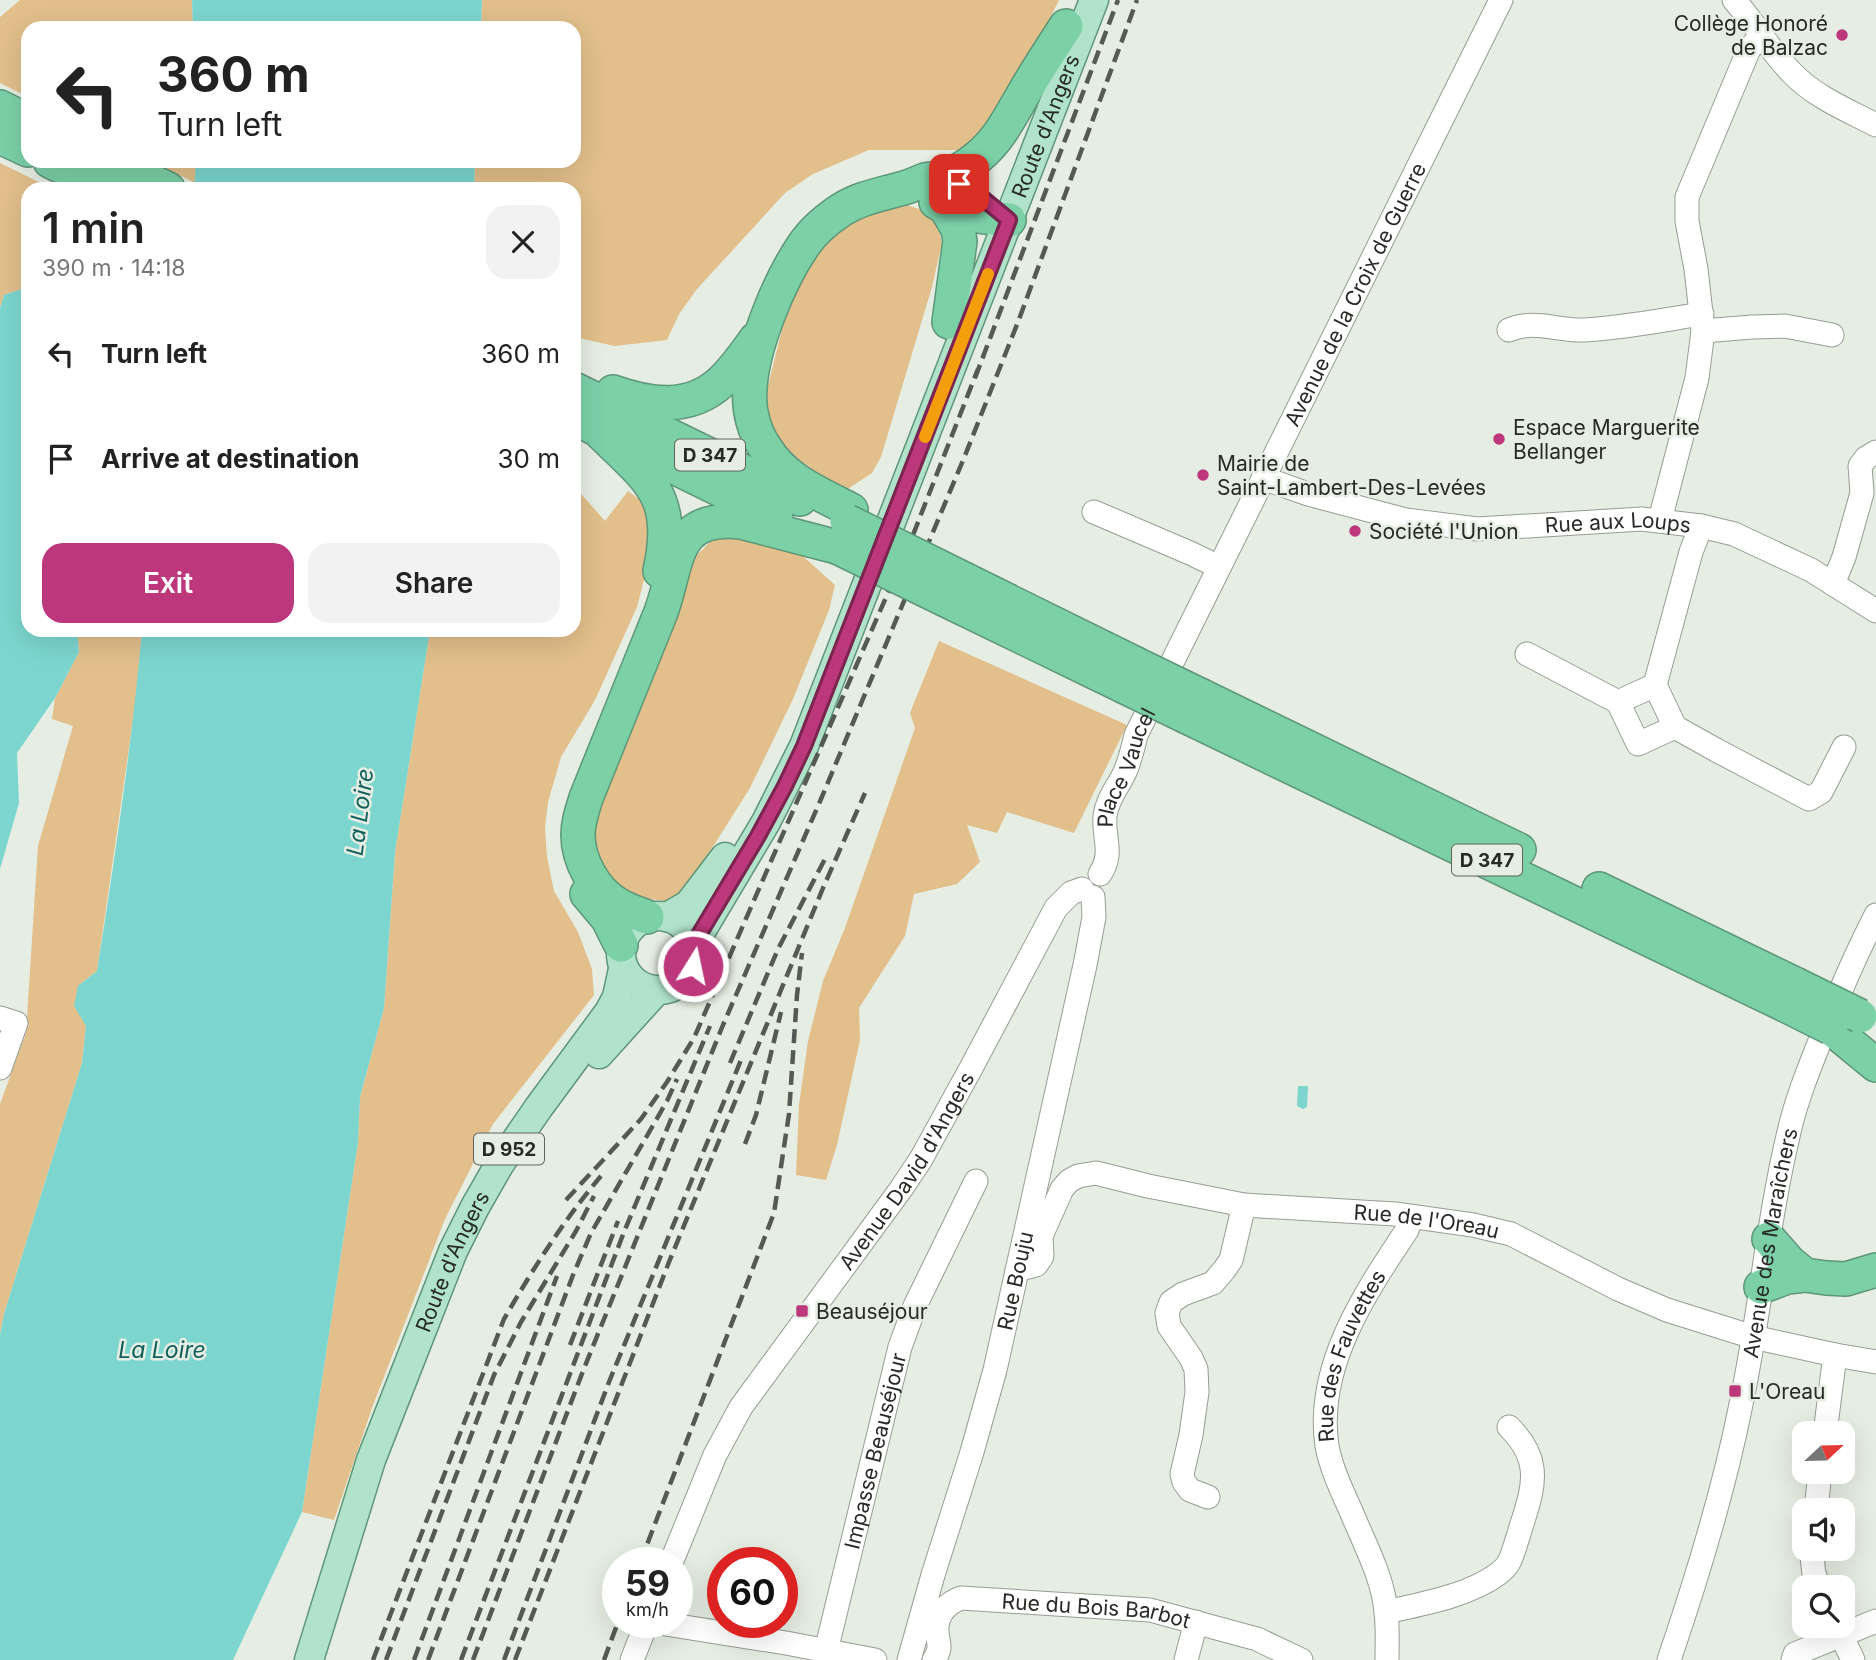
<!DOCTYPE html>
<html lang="en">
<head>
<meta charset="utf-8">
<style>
  :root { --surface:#fff; --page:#f2f2f2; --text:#222; --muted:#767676; --accent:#bc377b }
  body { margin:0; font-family:Inter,sans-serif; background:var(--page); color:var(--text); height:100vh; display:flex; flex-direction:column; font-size:26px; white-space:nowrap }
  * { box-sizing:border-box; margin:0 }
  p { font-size:23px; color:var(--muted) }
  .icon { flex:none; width:38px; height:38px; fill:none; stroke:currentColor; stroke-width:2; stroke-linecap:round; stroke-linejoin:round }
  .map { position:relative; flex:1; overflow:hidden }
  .drawer { position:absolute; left:21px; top:182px; width:560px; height:455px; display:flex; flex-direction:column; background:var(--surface); border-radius:21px; box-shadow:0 7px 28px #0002 }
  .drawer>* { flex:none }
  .hud { position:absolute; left:21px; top:21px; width:560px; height:147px; border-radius:21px; box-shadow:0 7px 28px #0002; background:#fff; color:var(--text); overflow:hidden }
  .needle { width:46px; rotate:68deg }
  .controls { position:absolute; left:1792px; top:1421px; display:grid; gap:14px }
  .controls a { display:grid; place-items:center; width:63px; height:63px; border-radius:14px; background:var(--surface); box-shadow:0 7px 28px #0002; font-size:35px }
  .speed { position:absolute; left:602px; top:1547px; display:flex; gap:14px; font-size:35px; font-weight:700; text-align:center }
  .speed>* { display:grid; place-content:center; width:91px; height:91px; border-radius:50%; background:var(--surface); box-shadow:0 7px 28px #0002; line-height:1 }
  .speed small { font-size:18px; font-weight:400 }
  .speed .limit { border:10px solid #d22; background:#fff; color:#111 }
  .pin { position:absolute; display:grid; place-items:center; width:60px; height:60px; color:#fff; margin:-30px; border-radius:14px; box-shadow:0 4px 10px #0006 }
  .me { position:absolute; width:77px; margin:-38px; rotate:10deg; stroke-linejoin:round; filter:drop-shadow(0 0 5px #0008) }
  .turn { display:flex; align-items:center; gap:24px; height:147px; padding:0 21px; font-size:32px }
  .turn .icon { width:91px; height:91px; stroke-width:2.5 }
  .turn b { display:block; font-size:49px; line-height:60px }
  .round { display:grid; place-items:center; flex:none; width:74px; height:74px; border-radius:21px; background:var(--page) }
  .headline { display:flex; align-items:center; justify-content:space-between; height:119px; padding:0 21px }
  h1 { font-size:42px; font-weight:600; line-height:52px }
  .action { display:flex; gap:14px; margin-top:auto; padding:14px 21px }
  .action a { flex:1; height:80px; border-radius:21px; background:var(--accent); color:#fff; font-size:28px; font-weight:600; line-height:80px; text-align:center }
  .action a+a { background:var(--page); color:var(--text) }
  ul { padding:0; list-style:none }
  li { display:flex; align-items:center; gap:21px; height:105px; padding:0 21px }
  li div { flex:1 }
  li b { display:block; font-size:26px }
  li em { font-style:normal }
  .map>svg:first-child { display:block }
</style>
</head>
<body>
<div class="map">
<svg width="1876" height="1660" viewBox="0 0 1876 1660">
  <rect width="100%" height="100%" fill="#e6ede2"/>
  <path fill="#e2bf8b" d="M 20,0 L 192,0 L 193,28 L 28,28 L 28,97 L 0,83 L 0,17 Z
    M 482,0 L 1059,0 L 1002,114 L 963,150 L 869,150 L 813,174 L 785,193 L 697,289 L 679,314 L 667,340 L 615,346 L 574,337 L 574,189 L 474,189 L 475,161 L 574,161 L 574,28 L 481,28 Z
    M 152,161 L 196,161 L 195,183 Z
    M 0,163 L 53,189 L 28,189 L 28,287 L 4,295 L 0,308 Z
    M 900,203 L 926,211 L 938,225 L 942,243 L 932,287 L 881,457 L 872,473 L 843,492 L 804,463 L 793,460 L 784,455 L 769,422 L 766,394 L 785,317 L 811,261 L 838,225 Z
    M 574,486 L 605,521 L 628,491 L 654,510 L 647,568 L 637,607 L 595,700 L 561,757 L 548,802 L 545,828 L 547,857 L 554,891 L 578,932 L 592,969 L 594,995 L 493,1124 L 445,1219 L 372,1408 L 334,1520 L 302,1512 L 358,1142 L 360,1097 L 384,1008 L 395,852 L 430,630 L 574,630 Z
    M 754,537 L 796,550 L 835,585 L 829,610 L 793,699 L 750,788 L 690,883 L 671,902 L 632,896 L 603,876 L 586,843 L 694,558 L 714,538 Z
    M 77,630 L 142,630 L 137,692 L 97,971 L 78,986 L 86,1026 L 82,1063 L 4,1314 L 0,1335 L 0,1104 L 26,1033 L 38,846 L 73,726 L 52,719 L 55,698 L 79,652 Z
    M 939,641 L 1127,725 L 1074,833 L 1007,812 L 997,833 L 967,825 L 980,862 L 957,884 L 914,894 L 905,936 L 859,1008 L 860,1040 L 837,1145 L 826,1180 L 796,1175 L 799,1105 L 808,1041 L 823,981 L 845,928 L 915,728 L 910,713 Z"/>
  <path fill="#7cd6cf" d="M 192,0 L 482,0 L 481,28 L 193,28 Z
    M 196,161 L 475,161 L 474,189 L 194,189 Z
    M 28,287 L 28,630 L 77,630 L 79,652 L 55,698 L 17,753 L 19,803 L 0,869 L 0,308 L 4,295 Z
    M 142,630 L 430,630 L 395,852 L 384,1008 L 360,1097 L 358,1142 L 302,1512 L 233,1660 L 0,1660 L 0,1335 L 4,1314 L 82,1063 L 86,1026 L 74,1006 L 78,986 L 97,971 C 115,857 132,744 142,630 Z
    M 1298,1086 L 1308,1086 L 1307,1107 L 1303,1109 L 1297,1106 Z"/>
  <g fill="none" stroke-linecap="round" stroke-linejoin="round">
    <defs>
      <g id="minor">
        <path d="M 1734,0 C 1755,23 1770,51 1792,73 C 1815,97 1847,110 1876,125"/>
        <path d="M 1509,330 C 1534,319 1557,331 1584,330 C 1624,328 1662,320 1702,314"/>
        <path d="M 1703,331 L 1752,327 L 1785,326 L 1832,335"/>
        <path id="s1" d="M 1263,478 L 1308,494 L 1406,520 L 1477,529 L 1642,519 L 1701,526 L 1734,534 L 1811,570 L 1876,611"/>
        <path d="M 1094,512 L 1190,553 L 1219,567"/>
        <path d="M 1660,520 L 1697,378 L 1703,331 L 1696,269 L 1687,221 L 1687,197 L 1749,49 L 1762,35"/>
        <path d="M 1833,584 L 1844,557 L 1862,493 L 1860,466 L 1866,458 L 1876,452"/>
        <path d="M 1527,654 L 1618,702 L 1638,744 L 1675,727 L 1716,750 L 1809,799 L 1821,792 L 1844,747"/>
        <path d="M 1655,685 L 1675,727"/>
        <path d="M 1618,702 L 1655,685 L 1691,552 L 1701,526"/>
        <path id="s2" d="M 1100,874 C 1114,853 1103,839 1105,816 C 1107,799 1118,787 1125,772 C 1130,760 1133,748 1136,735 L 1501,0"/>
        <path d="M 0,1018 L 16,1023 L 0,1068"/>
        <path id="s3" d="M 1017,1270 L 1036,1265 L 1042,1256 L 1041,1236 L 1062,1189 L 1069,1181 L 1078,1176 L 1096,1173 L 1148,1186 L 1244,1205 L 1395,1214 L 1473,1225 L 1511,1234 L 1618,1289 L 1667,1310 L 1753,1337 L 1835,1355 L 1876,1362"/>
        <path d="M 1825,1433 L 1835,1355"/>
        <path d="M 1208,1497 L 1190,1490 L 1184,1482 L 1182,1474 L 1191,1435 L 1197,1392 L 1196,1369 L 1191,1358 L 1169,1326 L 1167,1313 L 1171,1302 L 1183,1294 L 1213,1283 L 1224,1270 L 1231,1260 L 1244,1205"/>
        <path d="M 1816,1510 L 1820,1472"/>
        <path d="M 1811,1549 L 1814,1574 L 1820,1587"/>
        <path id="s4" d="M 671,1563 L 715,1455 L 741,1407 L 901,1189 L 921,1159 L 970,1070 L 1056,908 L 1071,893 L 1082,889"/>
        <path d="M 1386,1612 C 1422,1604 1468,1596 1498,1574 C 1502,1571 1507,1566 1509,1562 C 1513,1555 1515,1545 1518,1537 C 1524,1515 1535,1491 1532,1468 C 1530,1452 1521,1439 1509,1427"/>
        <path d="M 653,1622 L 786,1643 L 875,1660"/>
        <path d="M 1837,1626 L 1853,1660"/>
        <path id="s5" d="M 826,1651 L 900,1347 L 915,1306 L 976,1181"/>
        <path d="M 632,1660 L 647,1622"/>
        <path id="s6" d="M 909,1660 L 933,1575 L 972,1452 L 995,1370 L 1085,965 L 1094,917 L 1093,897"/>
        <path id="s7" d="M 934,1660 C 944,1644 936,1643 937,1627 C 938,1612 948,1603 961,1598 L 1150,1610 L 1257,1639 L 1301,1660"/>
        <path d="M 1186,1660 L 1196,1622"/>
        <path id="s8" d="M 1387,1660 C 1387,1644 1388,1628 1386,1612 C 1383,1577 1364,1543 1351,1511 C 1342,1491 1331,1468 1327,1446 C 1315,1367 1365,1293 1407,1230 L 1411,1217"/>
        <path id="s9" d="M 1669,1660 C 1697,1578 1723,1494 1740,1409 C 1760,1317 1767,1223 1789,1132 C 1796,1101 1808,1071 1820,1041 C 1837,998 1855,956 1876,915"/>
        <path d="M 1793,1660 L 1795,1654 L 1876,1621"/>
      </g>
      <g id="major">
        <circle cx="658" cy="953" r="37"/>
        <path d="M 667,917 L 688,905 L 693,899 L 725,857"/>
        <path id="s10" d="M 694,943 L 766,822 L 804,746 L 1094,0"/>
        <path d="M 599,1054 L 656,991"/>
        <path id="s11" d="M 309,1660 L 371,1460 L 453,1251 L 475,1207 L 499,1165 L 539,1107 L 609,1012 L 617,997 L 623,969"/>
      </g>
      <path id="highway" d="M 0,107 L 28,121
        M 0,137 L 28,150
        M 50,161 L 107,189
        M 110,161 L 168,189
        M 936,202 C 957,215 984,217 1009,220
        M 946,208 L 958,229 L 960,241 L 949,322
        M 574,389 L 800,499
        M 613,392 C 650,405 689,411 721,382 C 735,369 745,354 756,339
        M 574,418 L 776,517
        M 599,431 C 649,481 677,494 660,571
        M 851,510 C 820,494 785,480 766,449 C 754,432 748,410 750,389 C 752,347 779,281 803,246 C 812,232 826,220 841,210 C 860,198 879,195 900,189 C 909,187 917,183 925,180 C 930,179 936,179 941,177 C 953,174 968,166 978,157 C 999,140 1010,117 1024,93 C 1037,70 1052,48 1066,26
        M 966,580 L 1134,663
        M 956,605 L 1123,686
        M 1202,696 L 1519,850
        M 1187,717 L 1785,1005
        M 1599,889 L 1795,984
        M 587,894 L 608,919 L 621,945
        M 647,917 C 637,913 626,910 617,904 C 595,891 578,861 578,835 C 578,822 582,811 586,798 L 661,612 C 679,563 671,515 741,522 L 837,547
        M 1831,1028 L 1876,1065
        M 1769,1239 L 1790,1263 L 1805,1275
        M 1761,1287 L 1787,1277 L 1805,1275 L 1826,1278 L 1846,1279 L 1876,1270"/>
    </defs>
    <use href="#minor" stroke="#969d93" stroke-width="25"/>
    <use href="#major" stroke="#5e9679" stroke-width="31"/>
    <use href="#highway" stroke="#5e9679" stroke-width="36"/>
    <use href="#minor" stroke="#fff" stroke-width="23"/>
    <use href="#major" stroke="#b0e3ca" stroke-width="28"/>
    <use href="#highway" stroke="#7bd0a6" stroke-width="33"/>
    <path stroke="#565a54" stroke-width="4.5" stroke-dasharray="14 7" stroke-linecap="butt" d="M 975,378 L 1118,0
      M 730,1063 L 778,949 L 826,857
      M 745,1144 L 756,1115 L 781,1012
      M 566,1200 L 641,1119 L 667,1082 L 694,1038 L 911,540 L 978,369
      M 570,1345 L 618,1221
      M 640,1563 L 774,1213 L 789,1114 L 797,995 L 802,953
      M 373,1660 L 504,1319 C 533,1269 563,1221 601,1176
      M 386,1660 L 494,1375 L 521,1322 L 576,1231 L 594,1196
      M 414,1660 L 557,1276
      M 428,1660 L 573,1275 L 591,1233 L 667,1101 L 677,1079
      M 461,1660 L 624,1232 L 710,1026
      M 473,1660 L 583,1371 L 723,1025 L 821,799 L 964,458 L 1018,322 L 1137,0
      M 504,1660 L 609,1382 L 743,1055
      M 515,1660 L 669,1262 L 823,888 L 865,793
      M 604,1660 L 618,1622"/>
    <defs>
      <path id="highway-bridge" d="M 847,521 L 966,580
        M 837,547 L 956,605
        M 1134,663 L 1202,696
        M 1123,686 L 1187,717
        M 1795,984 L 1860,1016
        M 1785,1005 L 1831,1028"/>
    </defs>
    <use href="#highway-bridge" stroke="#5e9679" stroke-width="36" stroke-linecap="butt"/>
    <use href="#highway-bridge" stroke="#7bd0a6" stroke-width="33"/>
  </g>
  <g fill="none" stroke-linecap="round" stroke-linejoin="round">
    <defs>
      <path id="route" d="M 693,966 L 695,955 L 694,943 L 758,836 L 785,786 L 804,746 L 1009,220 L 980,196 L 959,184"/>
    </defs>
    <use href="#route" stroke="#7a2450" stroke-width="18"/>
    <use href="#route" stroke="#bc377b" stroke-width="12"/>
    <path stroke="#f59e0b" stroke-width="12" d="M 925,437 L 988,274"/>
  </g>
  <g fill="#bc377b" stroke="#e6ede2" stroke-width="2.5">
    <circle cx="1842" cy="35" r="7"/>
    <circle cx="1499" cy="439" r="7"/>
    <circle cx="1203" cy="475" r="7"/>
    <circle cx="1355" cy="531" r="7"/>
    <rect x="795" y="1304" width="14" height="14" rx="3.5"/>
    <rect x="1728" y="1384" width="14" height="14" rx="3.5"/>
  </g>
  <g text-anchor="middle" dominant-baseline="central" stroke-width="5" stroke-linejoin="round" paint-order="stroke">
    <g fill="#e6ede2" stroke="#61645e" stroke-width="2">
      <rect x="675" y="439.5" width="70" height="31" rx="5"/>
      <rect x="1452" y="844.5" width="70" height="31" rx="5"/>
      <rect x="474" y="1133.5" width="70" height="31" rx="5"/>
    </g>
    <g font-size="19" font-weight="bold" fill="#282a26">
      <text x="710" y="455">D 347</text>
      <text x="1487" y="860">D 347</text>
      <text x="509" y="1149">D 952</text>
    </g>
    <g font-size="21" fill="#282a26" stroke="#e6ede2" text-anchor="start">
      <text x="1828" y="23" text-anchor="end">Collège Honoré<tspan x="1828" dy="24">de Balzac</tspan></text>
      <text x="1513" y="427">Espace Marguerite<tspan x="1513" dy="24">Bellanger</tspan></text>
      <text x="1217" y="463">Mairie de<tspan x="1217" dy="24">Saint-Lambert-Des-Levées</tspan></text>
      <text x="1369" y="531">Société l'Union</text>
      <text x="816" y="1311">Beauséjour</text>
      <text x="1749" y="1391">L'Oreau</text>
    </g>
    <g font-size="21" fill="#282a26" stroke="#e6ede2">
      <text stroke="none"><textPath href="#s10" startOffset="891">Route d'Angers</textPath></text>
      <text stroke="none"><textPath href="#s2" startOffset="639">Avenue de la Croix de Guerre</textPath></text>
      <text stroke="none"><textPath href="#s1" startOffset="362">Rue aux Loups</textPath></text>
      <text stroke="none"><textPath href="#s2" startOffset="112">Place Vaucel</textPath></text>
      <text stroke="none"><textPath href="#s4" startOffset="460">Avenue David d'Angers</textPath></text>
      <text stroke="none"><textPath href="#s3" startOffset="476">Rue de l'Oreau</textPath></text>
      <text stroke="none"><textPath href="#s9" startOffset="430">Avenue des Maraîchers</textPath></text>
      <text stroke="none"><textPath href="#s11" startOffset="424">Route d'Angers</textPath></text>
      <text stroke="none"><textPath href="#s6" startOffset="394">Rue Bouju</textPath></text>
      <text stroke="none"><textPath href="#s8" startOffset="320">Rue des Fauvettes</textPath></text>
      <text stroke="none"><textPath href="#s5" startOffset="206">Impasse Beauséjour</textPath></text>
      <text stroke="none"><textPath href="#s7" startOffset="210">Rue du Bois Barbot</textPath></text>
    </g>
    <g font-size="23" font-style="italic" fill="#115f5a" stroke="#e6ede2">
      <text transform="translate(360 812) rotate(-83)">La Loire</text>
      <text x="162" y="1350">La Loire</text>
    </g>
  </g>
</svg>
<div class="controls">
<a><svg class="needle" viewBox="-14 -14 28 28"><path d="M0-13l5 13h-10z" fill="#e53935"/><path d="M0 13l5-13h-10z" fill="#767676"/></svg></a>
<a><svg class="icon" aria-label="sound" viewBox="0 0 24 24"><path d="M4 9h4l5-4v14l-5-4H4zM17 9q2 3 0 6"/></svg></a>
<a><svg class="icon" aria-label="search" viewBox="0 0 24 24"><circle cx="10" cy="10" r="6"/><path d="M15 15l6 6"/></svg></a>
</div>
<div class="speed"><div>59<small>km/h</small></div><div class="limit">60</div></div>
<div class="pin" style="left:959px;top:184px;background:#d93025"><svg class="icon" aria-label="arrive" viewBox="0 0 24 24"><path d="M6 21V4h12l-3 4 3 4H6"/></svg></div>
<svg class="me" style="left:693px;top:966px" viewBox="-20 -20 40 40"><circle r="17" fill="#bc377b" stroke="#fff" stroke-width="3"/><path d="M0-11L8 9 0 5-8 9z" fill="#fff"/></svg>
<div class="hud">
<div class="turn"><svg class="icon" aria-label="left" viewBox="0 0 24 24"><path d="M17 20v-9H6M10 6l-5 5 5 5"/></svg><div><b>360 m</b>Turn left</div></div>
</div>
<section class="drawer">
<div class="headline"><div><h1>1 min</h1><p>390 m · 14:18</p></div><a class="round"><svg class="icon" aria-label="close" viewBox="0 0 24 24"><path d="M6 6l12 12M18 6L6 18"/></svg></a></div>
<ul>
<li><svg class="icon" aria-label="left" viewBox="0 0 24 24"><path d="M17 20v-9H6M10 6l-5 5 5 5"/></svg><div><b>Turn left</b></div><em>360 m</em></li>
<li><svg class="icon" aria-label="arrive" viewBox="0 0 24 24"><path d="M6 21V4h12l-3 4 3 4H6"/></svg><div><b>Arrive at destination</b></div><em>30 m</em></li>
</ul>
<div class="action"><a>Exit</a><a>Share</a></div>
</section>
</div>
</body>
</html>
